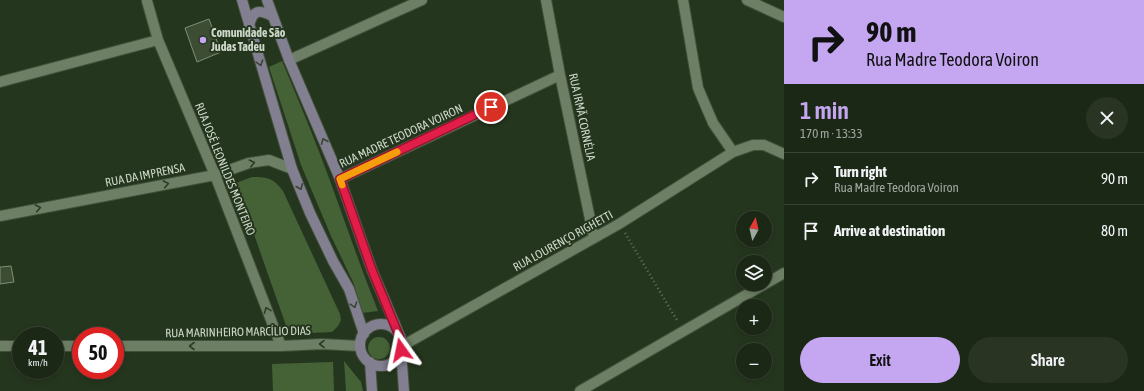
<!DOCTYPE html>
<html lang="en">
<head>
<meta charset="utf-8">
<style>
  :root { --surface:#1c2816; --page:#293423; --text:#f1f3f6; --muted:#a0a6a1; --line:#3a4435; --accent:#c5a7f1 }
  body { margin:0; font-family:"Asap Condensed",sans-serif; background:var(--page); color:var(--text); height:100vh; display:flex; flex-direction:column; font-size:15px; white-space:nowrap }
  * { box-sizing:border-box; margin:0 }
  p { font-size:13px; color:var(--muted) }
  .icon { flex:none; width:22px; height:22px; fill:none; stroke:currentColor; stroke-width:2; stroke-linecap:round; stroke-linejoin:round }
  .map { position:relative; flex:1; overflow:hidden }
  .panel { display:flex; flex-direction:column; background:var(--surface); width:360px }
  .panel>* { flex:none }
  .guide { background:#c5a7f1; color:#111; overflow:hidden }
  .needle { width:26px; rotate:8deg }
  .buttons { position:absolute; left:736px; top:211px; display:grid; gap:8px }
  .buttons a { display:grid; place-items:center; width:36px; height:36px; border-radius:50%; background:var(--surface); box-shadow:0 2px 6px #0003,0 0 0 1px var(--line); font-size:20px }
  .speed { position:absolute; left:12px; top:327px; display:flex; gap:8px; font-size:20px; font-weight:700; text-align:center }
  .speed>* { display:grid; place-content:center; width:52px; height:52px; border-radius:50%; background:var(--surface); box-shadow:0 2px 6px #0003,0 0 0 1px var(--line); line-height:1 }
  .speed small { font-size:10px; font-weight:400 }
  .speed .limit { border:6px solid #d22; background:#fff; color:#111 }
  .pin { position:absolute; display:grid; place-items:center; width:34px; height:34px; color:#fff; margin:-17px; border:2px solid #fff; border-radius:50%; box-shadow:0 1px 4px #0007 }
  .me { position:absolute; width:44px; margin:-22px; rotate:348deg; stroke-linejoin:round; filter:drop-shadow(0 0 3px #0008) }
  .turn { display:flex; align-items:center; gap:14px; height:84px; padding:0 16px; font-size:18px }
  .turn .icon { width:52px; height:52px; stroke-width:2.5 }
  .turn b { display:block; font-size:28px; line-height:34px }
  .round { display:grid; place-items:center; flex:none; width:42px; height:42px; border-radius:21px; background:var(--page) }
  .headline { display:flex; align-items:center; justify-content:space-between; height:68px; padding:0 16px }
  h1 { font-size:24px; font-weight:600; line-height:30px; color:var(--accent) }
  .primary-button { display:flex; gap:8px; margin-top:auto; padding:8px 16px }
  .primary-button a { flex:1; height:46px; border-radius:24px; background:var(--accent); color:#111; font-size:16px; font-weight:600; line-height:46px; text-align:center }
  .primary-button a+a { background:var(--page); color:var(--text) }
  ul { padding:0; list-style:none }
  li { display:flex; align-items:center; gap:12px; height:52px; padding:0 16px; border-top:1px solid var(--line) }
  li div { flex:1 }
  li b { display:block; font-size:15px }
  li em { font-style:normal }
  main { display:flex; flex:1; min-height:0 }
  .map>svg:first-child { display:block }
</style>
</head>
<body>
<main>
<div class="map">
<svg width="784" height="391" viewBox="0 0 784 391">
  <rect width="100%" height="100%" fill="#25361e"/>
  <path fill="#446236" d="M 282,61 C 295,92 308,123 320,154 C 340,206 357,259 378,311 L 362,313 L 354,284 L 331,236 L 301,165 L 269,67 Z
    M 252,177 C 268,177 273,178 283,191 L 340,314 L 341,320 L 338,326 L 332,332 L 289,334 L 236,183 Z
    M368 348a11 11 0 1 1 22 0a11 11 0 1 1-22 0Z
    M 344,361 L 361,382 L 363,391 L 346,391 Z
    M 333,362 L 334,391 L 273,391 L 272,364 Z"/>
  <path fill="#3c4d34" stroke="#7d9175" d="M 209,19 L 221,52 L 197,62 L 185,28 Z
    M 11,266 L 14,282 L 0,284 L 0,267 Z"/>
  <g fill="none" stroke-linecap="round" stroke-linejoin="round">
    <defs>
      <path id="street" d="M 546,0 L 560,75 L 594,238
        M 683,0 L 698,88 L 713,123 L 733,152
        M 747,0 L 784,17
        M 147,1 L 158,40 L 215,175 L 281,346
        M 289,60 L 422,0
        M 0,82 L 158,40
        M 340,179 L 560,75
        M 0,216 L 215,175 L 249,163 L 269,160 L 292,169
        M 765,284 L 784,273
        M 0,346 L 21,346
        M 55,346 L 81,346
        M 115,346 L 281,346 L 322,344 L 360,346
        M 402,346 L 619,224 L 733,152 L 753,145 L 764,145 L 784,154
        M 580,391 L 765,284"/>
      <path id="secondary" d="M 242,0 L 292,169 L 310,213 L 333,261 L 349,289 L 364,334
        M 267,0 L 289,60 L 340,179 L 372,270 L 399,334
        M 249,26 C 253,10 258,9 272,16
        M360 345a21 21 0 1 1 42 0a21 21 0 1 1-42 0Z
        M 401,350 L 404,391
        M 370,362 L 372,391"/>
    </defs>
    <use href="#street" stroke="#43513c" stroke-width="12"/>
    <use href="#secondary" stroke="#43513c" stroke-width="12"/>
    <path stroke="#64735e" stroke-width="2.5" stroke-dasharray="1 3" stroke-linecap="butt" d="M 625,233 L 678,322"/>
    <use href="#street" stroke="#6d8065" stroke-width="10"/>
    <use href="#secondary" stroke="#827f90" stroke-width="10"/>
  </g>
  <defs><path id="oneway-chevron" d="M-2-3.5L2.5 0L-2 3.5" fill="none" stroke-width="1.6" stroke-linecap="round" stroke-linejoin="round"/></defs>
  <g stroke="#384535">
    <use href="#oneway-chevron" transform="translate(260 63) rotate(73)"/>
    <use href="#oneway-chevron" transform="translate(324 141) rotate(-113)"/>
    <use href="#oneway-chevron" transform="translate(300 187) rotate(67)"/>
    <use href="#oneway-chevron" transform="translate(354 305) rotate(72)"/>
  </g>
  <g stroke="#2c3d25">
    <use href="#oneway-chevron" transform="translate(252 163) rotate(-13)"/>
    <use href="#oneway-chevron" transform="translate(166 184) rotate(-11)"/>
    <use href="#oneway-chevron" transform="translate(38 208) rotate(-11)"/>
    <use href="#oneway-chevron" transform="translate(267 310) rotate(-111)"/>
    <use href="#oneway-chevron" transform="translate(322 344) rotate(-180)"/>
    <use href="#oneway-chevron" transform="translate(192 346) rotate(-180)"/>
  </g>
  <g fill="none" stroke-linecap="round" stroke-linejoin="round">
    <defs>
      <path id="route" d="M 401,350 L 402,346 L 400,338 L 372,270 L 340,179 L 491,107"/>
    </defs>
    <use href="#route" stroke="#92132f" stroke-width="10"/>
    <use href="#route" stroke="#e11d48" stroke-width="7"/>
    <path stroke="#f59e0b" stroke-width="7" d="M 342,185 L 340,179 L 397,152"/>
  </g>
  <circle fill="#c5a7f1" stroke="#25361e" stroke-width="1.5" cx="203" cy="40" r="4"/>
  <g text-anchor="middle" dominant-baseline="central" stroke-width="4" stroke-linejoin="round" paint-order="stroke">
    <g font-size="12" font-weight="bold" fill="#ccd7c8" stroke="#25361e" text-anchor="start">
      <text x="211" y="33">Comunidade São<tspan x="211" dy="14">Judas Tadeu</tspan></text>
    </g>
    <g font-size="12" fill="#ccd7c8" stroke="#25361e">
      <text transform="translate(582 117) rotate(78)">RUA IRMÃ CORNÉLIA</text>
      <text transform="translate(401 136) rotate(-25)">RUA MADRE TEODORA VOIRON</text>
      <text transform="translate(225 169) rotate(68)">RUA JOSÉ LEONILDES MONTEIRO</text>
      <text transform="translate(145 175) rotate(-11)">RUA DA IMPRENSA</text>
      <text transform="translate(563 241) rotate(-29)">RUA LOURENÇO RIGHETTI</text>
      <text transform="translate(238 332) rotate(-1)">RUA MARINHEIRO MARCÍLIO DIAS</text>
    </g>
  </g>
</svg>
<div class="buttons">
<a><svg class="needle" viewBox="-14 -14 28 28"><path d="M0-13l5 13h-10z" fill="#e53935"/><path d="M0 13l5-13h-10z" fill="#a0a6a1"/></svg></a>
<a><svg class="icon" aria-label="layers" viewBox="0 0 24 24"><path d="M12 4l9 5-9 5-9-5zM3 14l9 5 9-5"/></svg></a>
<a>+</a>
<a>−</a>
</div>
<div class="speed"><div>41<small>km/h</small></div><div class="limit">50</div></div>
<div class="pin" style="left:491px;top:107px;background:#d93025"><svg class="icon" aria-label="arrive" viewBox="0 0 24 24"><path d="M6 21V4h12l-3 4 3 4H6"/></svg></div>
<svg class="me" style="left:401px;top:350px" viewBox="-20 -20 40 40"><path d="M0-17L14 15 0 8-14 15z" fill="#e11d48" stroke="#fff" stroke-width="4"/></svg>
</div>
<section class="panel">
<div class="guide">
<div class="turn"><svg class="icon" aria-label="right" viewBox="0 0 24 24"><path d="M7 20v-9h11M14 6l5 5-5 5"/></svg><div><b>90 m</b>Rua Madre Teodora Voiron</div></div>
</div>
<div class="headline"><div><h1>1 min</h1><p>170 m · 13:33</p></div><a class="round"><svg class="icon" aria-label="close" viewBox="0 0 24 24"><path d="M6 6l12 12M18 6L6 18"/></svg></a></div>
<ul>
<li><svg class="icon" aria-label="right" viewBox="0 0 24 24"><path d="M7 20v-9h11M14 6l5 5-5 5"/></svg><div><b>Turn right</b><p>Rua Madre Teodora Voiron</p></div><em>90 m</em></li>
<li><svg class="icon" aria-label="arrive" viewBox="0 0 24 24"><path d="M6 21V4h12l-3 4 3 4H6"/></svg><div><b>Arrive at destination</b></div><em>80 m</em></li>
</ul>
<div class="primary-button"><a>Exit</a><a>Share</a></div>
</section>
</main>
</body>
</html>
